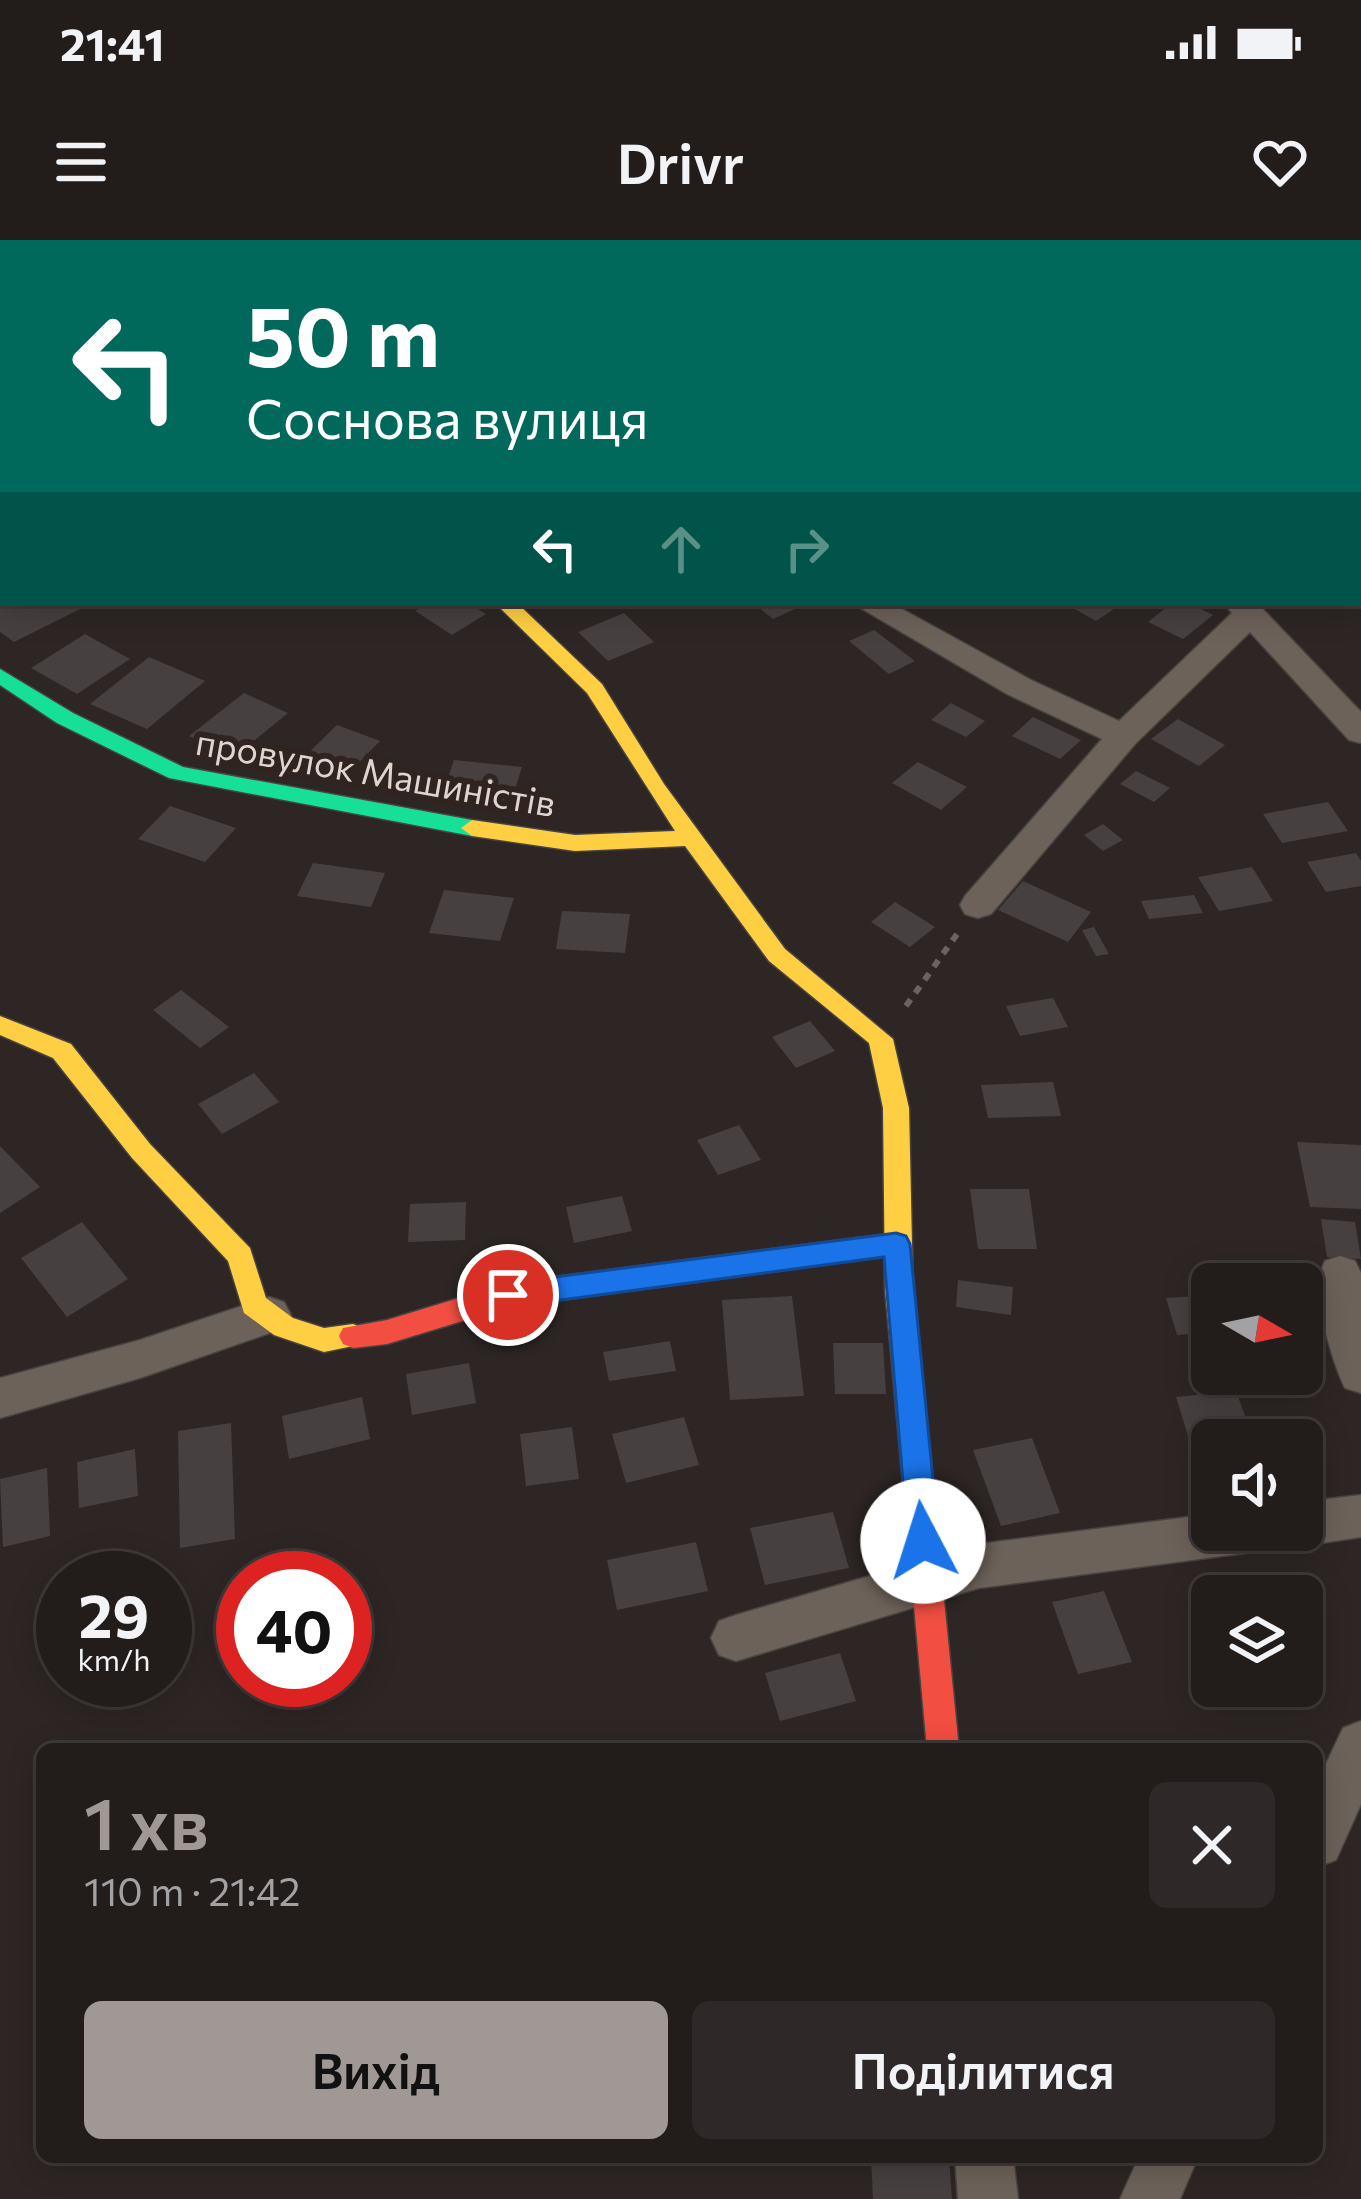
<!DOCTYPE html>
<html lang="uk">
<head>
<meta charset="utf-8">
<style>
  :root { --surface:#221c1b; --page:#2e2928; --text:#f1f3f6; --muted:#a2a1a3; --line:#3f3a3a; --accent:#a09895 }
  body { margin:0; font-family:Commissioner,sans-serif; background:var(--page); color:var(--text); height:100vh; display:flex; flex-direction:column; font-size:45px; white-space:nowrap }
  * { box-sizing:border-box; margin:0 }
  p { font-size:39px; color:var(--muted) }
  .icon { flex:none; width:66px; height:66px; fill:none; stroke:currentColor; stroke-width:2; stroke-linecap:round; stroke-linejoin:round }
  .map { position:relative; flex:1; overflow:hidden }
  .details { position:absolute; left:36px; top:1503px; width:1287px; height:420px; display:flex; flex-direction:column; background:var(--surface); border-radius:18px; box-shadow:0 6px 30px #0003,0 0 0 3px var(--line) }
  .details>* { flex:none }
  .guide { position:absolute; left:0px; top:0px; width:1362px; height:366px; box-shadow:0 6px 30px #0003,0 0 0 3px var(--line); background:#00695c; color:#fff; overflow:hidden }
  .needle { width:78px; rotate:99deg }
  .controls { position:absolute; left:1191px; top:1023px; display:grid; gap:24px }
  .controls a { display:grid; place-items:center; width:132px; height:132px; border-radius:18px; background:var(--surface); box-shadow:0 6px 30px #0003,0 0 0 3px var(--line); font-size:60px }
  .speed { position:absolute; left:36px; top:1311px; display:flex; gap:24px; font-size:60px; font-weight:700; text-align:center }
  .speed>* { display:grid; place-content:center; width:156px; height:156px; border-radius:50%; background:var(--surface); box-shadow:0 6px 30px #0003,0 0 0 3px var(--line); line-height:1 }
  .speed small { font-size:30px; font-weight:400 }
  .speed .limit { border:18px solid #d22; background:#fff; color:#111 }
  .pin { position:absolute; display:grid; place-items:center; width:102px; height:102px; color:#fff; margin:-51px; border:6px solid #fff; border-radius:50%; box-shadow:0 3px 12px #0007 }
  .me { position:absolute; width:132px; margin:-66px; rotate:355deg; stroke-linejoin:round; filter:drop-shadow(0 0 9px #0008) }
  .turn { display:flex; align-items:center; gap:42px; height:252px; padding:0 48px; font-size:54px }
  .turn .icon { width:156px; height:156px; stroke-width:2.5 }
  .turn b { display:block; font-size:84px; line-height:102px }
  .lanes { display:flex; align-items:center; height:114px; padding:0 48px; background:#0003; justify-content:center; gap:60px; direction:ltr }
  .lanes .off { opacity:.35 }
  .round { display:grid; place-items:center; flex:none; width:126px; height:126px; border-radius:18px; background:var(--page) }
  .summary { display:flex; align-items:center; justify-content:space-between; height:204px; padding:0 48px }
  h1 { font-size:72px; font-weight:600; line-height:90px; color:var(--accent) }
  .cta { display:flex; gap:24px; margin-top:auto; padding:24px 48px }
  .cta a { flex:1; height:138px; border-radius:18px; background:var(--accent); color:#111; font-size:48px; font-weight:600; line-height:138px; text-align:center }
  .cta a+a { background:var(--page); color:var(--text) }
  .status { display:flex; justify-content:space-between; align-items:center; height:84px; padding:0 60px; background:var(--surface); direction:ltr }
  .status svg { height:33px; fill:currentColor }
  header { display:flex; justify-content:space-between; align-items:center; height:156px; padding:0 48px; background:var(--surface); font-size:54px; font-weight:600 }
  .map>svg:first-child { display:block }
</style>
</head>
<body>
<div class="status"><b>21:41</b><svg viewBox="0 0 49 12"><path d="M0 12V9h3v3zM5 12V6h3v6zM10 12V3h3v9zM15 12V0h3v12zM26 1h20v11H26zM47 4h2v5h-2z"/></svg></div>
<header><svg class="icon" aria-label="menu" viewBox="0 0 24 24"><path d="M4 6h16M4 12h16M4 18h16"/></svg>Drivr<svg class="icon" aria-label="heart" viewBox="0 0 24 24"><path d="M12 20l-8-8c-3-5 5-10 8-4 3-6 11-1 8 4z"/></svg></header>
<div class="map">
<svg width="1361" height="1959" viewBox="0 0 1361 1959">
  <rect width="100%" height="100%" fill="#2d2624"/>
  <path fill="#474040" d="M 4,363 L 72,363 L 80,369 L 14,402 L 0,392 L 0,365 Z
    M 429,363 L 468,363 L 486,374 L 452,395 L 415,371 Z
    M 753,363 L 808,363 L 773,379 Z
    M 1081,363 L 1123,363 L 1096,381 L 1073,368 Z
    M 1172,363 L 1189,363 L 1213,375 L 1183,399 L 1148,382 Z
    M 624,373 L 654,402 L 608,421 L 578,392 Z
    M 874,390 L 915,421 L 889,434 L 849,401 Z
    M 85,394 L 130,419 L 77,454 L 31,428 Z
    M 149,417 L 205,441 L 147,489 L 90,464 Z
    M 244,453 L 288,473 L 234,517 L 189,496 Z
    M 951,463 L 985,481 L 966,497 L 931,480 Z
    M 1033,477 L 1081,500 L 1060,519 L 1012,496 Z
    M 1178,479 L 1225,505 L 1199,526 L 1151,499 Z
    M 337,485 L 380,501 L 338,544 L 294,527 Z
    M 454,520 L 522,527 L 511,562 L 442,555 Z
    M 918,522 L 967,547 L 941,570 L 892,543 Z
    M 1136,531 L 1170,548 L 1154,562 L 1120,544 Z
    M 1328,562 L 1348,591 L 1282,603 L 1263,574 Z
    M 170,566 L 236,588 L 205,622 L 138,599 Z
    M 1103,584 L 1123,600 L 1103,611 L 1084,595 Z
    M 1356,613 L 1361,621 L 1361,646 L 1326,652 L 1307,622 Z
    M 313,623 L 385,633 L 371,667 L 297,656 Z
    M 1252,627 L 1273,661 L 1219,671 L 1198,637 Z
    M 1023,641 L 1091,672 L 1068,702 L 998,670 Z
    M 444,650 L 514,658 L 500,701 L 429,693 Z
    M 1194,655 L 1203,673 L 1149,679 L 1141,661 Z
    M 895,662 L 935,687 L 910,707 L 871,682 Z
    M 562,671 L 630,674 L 625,713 L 556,709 Z
    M 1094,687 L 1109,714 L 1096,716 L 1082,690 Z
    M 181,750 L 229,787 L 200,808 L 153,770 Z
    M 1053,758 L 1068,787 L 1020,796 L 1006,766 Z
    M 810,781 L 835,811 L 796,828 L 772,797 Z
    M 254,833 L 279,862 L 222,894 L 198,864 Z
    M 1053,842 L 1061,876 L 988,878 L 981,845 Z
    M 739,885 L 761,920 L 718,935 L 697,900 Z
    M 1297,902 L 1361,905 L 1361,969 L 1310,967 Z
    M 0,906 L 40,947 L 0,973 Z
    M 970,949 L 1029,949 L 1037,1009 L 978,1009 Z
    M 622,956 L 632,991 L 574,1003 L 566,967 Z
    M 466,962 L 465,1000 L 408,1002 L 410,964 Z
    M 1321,979 L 1355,982 L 1361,1019 L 1327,1017 Z
    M 82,982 L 128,1039 L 67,1077 L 21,1018 Z
    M 958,1040 L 1013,1047 L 1011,1075 L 956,1067 Z
    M 1212,1055 L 1212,1092 L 1177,1095 L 1166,1058 Z
    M 792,1056 L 804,1156 L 730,1160 L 722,1060 Z
    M 670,1101 L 676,1131 L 609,1141 L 603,1112 Z
    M 833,1103 L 883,1103 L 886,1154 L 835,1154 Z
    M 469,1123 L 476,1163 L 412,1175 L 406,1134 Z
    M 1236,1151 L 1254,1200 L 1212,1200 L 1212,1207 L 1192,1209 L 1176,1157 Z
    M 362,1157 L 370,1199 L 289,1219 L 282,1176 Z
    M 684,1177 L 699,1225 L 626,1243 L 612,1194 Z
    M 231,1183 L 235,1299 L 180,1308 L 178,1191 Z
    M 572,1187 L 579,1239 L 526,1246 L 520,1194 Z
    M 1032,1198 L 1060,1273 L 1001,1286 L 973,1210 Z
    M 135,1209 L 138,1256 L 79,1268 L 77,1222 Z
    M 47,1228 L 50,1296 L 3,1307 L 0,1239 Z
    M 833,1272 L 849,1328 L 765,1345 L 750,1288 Z
    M 696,1302 L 708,1351 L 617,1370 L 607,1320 Z
    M 1104,1351 L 1132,1422 L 1078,1434 L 1052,1362 Z
    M 840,1413 L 856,1461 L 780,1481 L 765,1433 Z
    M 871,1917 L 949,1917 L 952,1959 L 873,1959 Z"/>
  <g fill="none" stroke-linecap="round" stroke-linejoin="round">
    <defs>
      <path id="street" d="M 191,0 L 215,0 L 217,3 L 193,3 Z
        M 439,0 L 464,0 L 466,3 L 441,3 Z
        M 644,0 L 670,0 L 672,3 L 646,3 Z
        M 852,363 L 891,363 L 1031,440 L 1119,481 L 1232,373 L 1224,363 L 1257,363 L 1361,472 L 1361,503 L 1349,500 L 1250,392 L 1135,504 L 991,674 L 978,678 L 965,674 L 960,665 L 965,656 L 1102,499 L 1007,454 Z
        M 1340,1016 L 1355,1021 L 1361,1033 L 1361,1153 L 1345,1148 C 1331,1119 1310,1050 1325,1021 Z
        M 269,1057 L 284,1062 L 291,1075 L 284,1088 L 140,1138 L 0,1178 L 0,1138 L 140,1100 Z
        M 1361,1255 L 1361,1297 L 1302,1306 L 1285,1299 L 1281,1290 L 1302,1290 L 1302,1262 Z
        M 1212,1274 L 1212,1290 L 1277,1290 L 1270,1305 L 1253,1312 L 979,1348 L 736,1421 L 719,1415 L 711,1398 L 719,1381 L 736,1375 L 979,1304 Z
        M 1361,1481 L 1361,1564 L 1336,1620 L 1317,1627 L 1317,1543 L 1343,1488 Z
        M 955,1917 L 1013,1917 L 1018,1959 L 958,1959 Z
        M 1139,1917 L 1198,1917 L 1180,1959 L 1120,1959 Z"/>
      <path id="fast" d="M 0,429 L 73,473 L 183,527 L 472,580 L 483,588 L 472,596 L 169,538 L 57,483 L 0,445 Z"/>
      <path id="slow" d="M 495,363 L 517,363 L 602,444 L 664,544 L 785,709 L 893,799 L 909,868 L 913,1049 L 919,1112 L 915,1121 L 905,1124 L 895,1121 L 891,1112 L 885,1049 L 883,868 L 869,803 L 769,721 L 685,606 L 575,611 L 472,596 L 461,588 L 472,580 L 575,595 L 675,591 L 587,453 Z
        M 0,776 L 71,804 L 150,904 L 250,1008 L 266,1058 L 293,1078 L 324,1088 L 353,1084 L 363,1088 L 367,1096 L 363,1104 L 324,1112 L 274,1095 L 244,1073 L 228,1021 L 132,918 L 53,818 L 0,795 Z"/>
      <path id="jam" d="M 896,993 L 906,996 L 910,1004 L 906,1012 L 896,1015 L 508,1067 L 387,1104 L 353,1108 L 343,1104 L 339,1096 L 343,1088 L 387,1080 L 508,1043 Z
        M 905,1100 L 915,1103 L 919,1112 L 959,1509 L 927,1509 L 891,1112 L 895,1103 Z"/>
    </defs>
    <use href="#street" stroke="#484341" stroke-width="3"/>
    <use href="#fast" stroke="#484341" stroke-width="3"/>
    <use href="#slow" stroke="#484341" stroke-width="3"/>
    <use href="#jam" stroke="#484341" stroke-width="3"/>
    <path stroke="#6b635d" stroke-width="6" stroke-dasharray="8 8" stroke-linecap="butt" d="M 906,766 L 960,690"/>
    <use href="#street" fill="#6d6259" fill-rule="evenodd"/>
    <use href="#fast" fill="#16e098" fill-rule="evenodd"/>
    <use href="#slow" fill="#ffcf43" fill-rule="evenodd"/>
    <use href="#jam" fill="#f24e42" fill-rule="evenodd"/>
    <defs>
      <path id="rail" d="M 1359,99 L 1361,104"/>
    </defs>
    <use href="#rail" stroke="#69625b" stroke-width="9"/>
    <use href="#rail" stroke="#312420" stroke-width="6" stroke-dasharray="18" stroke-linecap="butt"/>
  </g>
  <path fill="#1a73e8" stroke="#114b97" stroke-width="3" d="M 896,993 L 906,996 L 910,1004 L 939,1301 L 934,1311 L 923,1315 L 912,1311 L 908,1301 L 884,1017 L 508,1067 L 498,1063 L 494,1055 L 498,1046 L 508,1043 Z"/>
  <g text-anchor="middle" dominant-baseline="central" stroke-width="12" stroke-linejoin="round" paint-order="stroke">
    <g font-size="36" fill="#ded5d2" stroke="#312420">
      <text transform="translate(376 531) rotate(10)">провулок Машиністів</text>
    </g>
  </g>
</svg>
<div class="controls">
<a><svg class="needle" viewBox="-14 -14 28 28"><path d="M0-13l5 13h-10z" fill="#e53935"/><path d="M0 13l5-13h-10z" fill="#a2a1a3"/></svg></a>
<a><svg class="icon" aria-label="sound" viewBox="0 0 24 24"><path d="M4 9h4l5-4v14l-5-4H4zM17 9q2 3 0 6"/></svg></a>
<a><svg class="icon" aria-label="layers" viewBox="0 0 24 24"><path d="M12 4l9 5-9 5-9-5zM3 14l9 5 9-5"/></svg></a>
</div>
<div class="speed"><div>29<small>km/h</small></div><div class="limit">40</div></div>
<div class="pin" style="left:508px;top:1055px;background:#d93025"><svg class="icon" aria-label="arrive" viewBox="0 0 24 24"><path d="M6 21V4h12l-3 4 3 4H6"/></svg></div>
<svg class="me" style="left:923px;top:1301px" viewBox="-20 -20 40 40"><circle r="19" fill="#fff"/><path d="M0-13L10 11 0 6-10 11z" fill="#1a73e8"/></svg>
<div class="guide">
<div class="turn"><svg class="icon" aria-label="left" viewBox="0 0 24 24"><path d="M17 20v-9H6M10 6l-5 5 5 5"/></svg><div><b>50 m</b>Соснова вулиця</div></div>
<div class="lanes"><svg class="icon" aria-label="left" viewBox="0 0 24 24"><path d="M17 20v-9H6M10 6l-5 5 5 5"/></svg><svg class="icon off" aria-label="ahead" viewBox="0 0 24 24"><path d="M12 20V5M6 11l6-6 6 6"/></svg><svg class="icon off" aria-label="right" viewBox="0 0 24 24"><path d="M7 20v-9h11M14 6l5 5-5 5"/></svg></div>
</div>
<section class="details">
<div class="summary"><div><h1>1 хв</h1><p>110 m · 21:42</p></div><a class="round"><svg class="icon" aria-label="close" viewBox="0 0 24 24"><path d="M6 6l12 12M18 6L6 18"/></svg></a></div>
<div class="cta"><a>Вихід</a><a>Поділитися</a></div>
</section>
</div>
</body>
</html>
